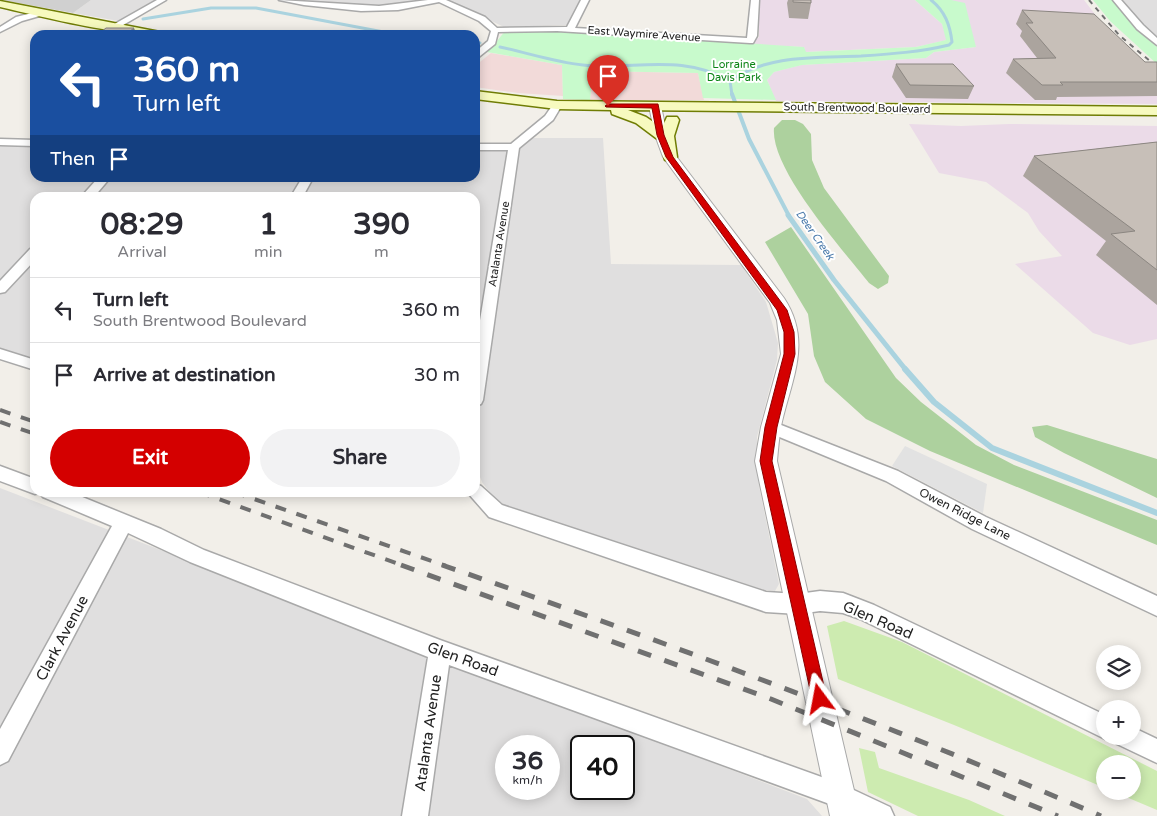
<!DOCTYPE html>
<html lang="en">
<head>
<meta charset="utf-8">
<style>
  :root { --surface:#fff; --page:#f2f2f3; --text:#2b2b33; --muted:#7c7c81; --line:#e1e1e2; --accent:#d40000 }
  body { margin:0; font-family:"Varela Round",sans-serif; background:var(--page); color:var(--text); height:100vh; display:flex; flex-direction:column; font-size:19px; white-space:nowrap }
  * { box-sizing:border-box; margin:0 }
  p { font-size:16px; color:var(--muted) }
  .icon { flex:none; width:28px; height:28px; fill:none; stroke:currentColor; stroke-width:2; stroke-linecap:round; stroke-linejoin:round }
  .map { position:relative; flex:1; overflow:hidden }
  .side { position:absolute; left:30px; top:192px; width:450px; height:305px; display:flex; flex-direction:column; background:var(--surface); border-radius:15px; box-shadow:0 2px 12px #0003 }
  .side>* { flex:none }
  .top-card { position:absolute; left:30px; top:30px; width:450px; height:152px; border-radius:15px; box-shadow:0 2px 12px #0003; background:#1a4fa0; color:#fff; overflow:hidden }
  .tools { position:absolute; left:1096px; top:645px; display:grid; gap:10px }
  .tools a { display:grid; place-items:center; width:45px; height:45px; border-radius:50%; background:var(--surface); box-shadow:0 2px 12px #0003; font-size:25px }
  .speed { position:absolute; left:495px; top:735px; display:flex; gap:10px; font-size:25px; font-weight:700; text-align:center }
  .speed>* { display:grid; place-content:center; width:65px; height:65px; border-radius:50%; background:var(--surface); box-shadow:0 2px 12px #0003; line-height:1 }
  .speed small { font-size:12px; font-weight:400 }
  .speed .limit { border:2px solid #111; border-radius:8px; background:#fff; color:#111 }
  .pin { position:absolute; display:grid; place-items:center; width:42px; height:42px; color:#fff; margin:-51px -21px; border-radius:50% 50% 50% 0; rotate:-45deg; box-shadow:0 0 5px #0007 }
  .pin .icon { rotate:45deg }
  .me { position:absolute; width:55px; margin:-28px; rotate:347deg; stroke-linejoin:round; filter:drop-shadow(0 0 4px #0008) }
  .turn { display:flex; align-items:center; gap:18px; height:105px; padding:0 20px; font-size:22px }
  .turn .icon { width:65px; height:65px; stroke-width:2.5 }
  .turn b { display:block; font-size:35px; line-height:42px }
  .then { display:flex; align-items:center; height:48px; padding:0 20px; background:#0003; gap:10px; font-size:19px }
  .eta { display:flex; justify-content:space-evenly; align-items:center; height:85px; text-align:center }
  .eta b { font-size:30px; font-weight:800; line-height:35px }
  .action { display:flex; gap:10px; margin-top:auto; padding:10px 20px }
  .action a { flex:1; height:58px; border-radius:30px; background:var(--accent); color:#fff; font-size:20px; font-weight:800; line-height:58px; text-align:center }
  .action a+a { background:var(--page); color:var(--text) }
  ul { padding:0; list-style:none }
  li { display:flex; align-items:center; gap:15px; height:65px; padding:0 20px; border-top:1px solid var(--line) }
  li div { flex:1 }
  li b { display:block; font-size:19px }
  li em { font-style:normal }
  .map>svg:first-child { display:block }
</style>
</head>
<body>
<div class="map">
<svg width="1157" height="816" viewBox="0 0 1157 816">
  <rect width="100%" height="100%" fill="#f2efe9"/>
  <path fill="#e0dfdf" fill-rule="evenodd" d="M 91,0 L 157,0 L 119,21 L 73,13 Z
    M 300,0 L 428,0 L 370,8 Z
    M 448,0 L 581,0 L 567,25 L 504,27 Z
    M 1121,0 L 1157,0 L 1157,39 L 1141,23 Z
    M 530,138 L 603,138 L 611,264 L 741,265 L 766,302 L 778,343 L 777,360 L 757,437 L 757,459 L 759,486 L 779,584 L 775,591 L 764,590 L 505,505 L 492,496 L 482,482 L 478,472 L 475,471 L 475,198 L 35,198 L 35,359 L 0,348 L 0,146 L 35,146 L 35,178 L 475,178 L 475,149 L 519,149 Z
    M 0,488 L 807,799 L 822,816 L 0,816 ZM 506,746 L 549,746 L 549,789 L 506,789 ZM 581,746 L 624,746 L 624,789 L 581,789 Z"/>
  <path fill="#f2dad9" d="M 491,53 L 562,65 L 563,96 L 518,93 L 475,87 L 475,66 Z
    M 592,71 L 698,73 L 704,100 L 590,100 Z"/>
  <path fill="#ebdbe8" d="M 759,0 L 915,0 L 942,24 L 947,40 L 916,47 L 805,52 L 804,47 L 744,44 L 752,43 L 759,37 Z
    M 951,0 L 1084,0 L 1107,30 L 1132,53 L 1157,72 L 1157,104 L 776,101 L 767,80 L 774,72 L 801,65 L 926,58 L 934,52 L 976,47 Z
    M 909,124 L 961,126 L 1009,124 L 1157,126 L 1157,339 L 1130,345 L 1093,333 L 1015,264 L 1062,256 L 1039,231 L 1028,213 L 986,182 L 939,173 Z"/>
  <path fill="#d0d0d0" d="M 2,0 L 91,0 L 73,13 Z"/>
  <path fill="#cdebb0" d="M 844,621 L 902,642 L 1157,771 L 1157,810 L 1112,791 L 1132,791 L 1132,764 L 1105,764 L 1105,788 L 954,725 L 838,679 L 827,626 Z
    M 859,748 L 875,752 L 879,768 L 969,800 L 1005,816 L 918,816 L 868,792 Z"/>
  <path fill="#add19e" d="M 782,120 L 795,120 L 803,124 L 811,134 L 812,160 L 824,188 L 889,276 L 888,283 L 878,289 L 869,283 C 843,250 770,169 774,128 Z
    M 791,227 L 896,378 L 921,402 L 976,445 L 1014,465 L 1157,520 L 1157,545 L 930,451 L 866,419 L 825,382 L 814,356 L 808,314 L 765,242 Z
    M 1047,425 L 1157,459 L 1157,498 L 1064,453 L 1035,437 L 1032,427 Z"/>
  <path fill="#c8facc" d="M 915,0 L 951,0 L 965,3 L 976,47 L 934,52 L 926,58 L 802,65 L 774,72 L 767,80 L 776,100 L 703,98 L 698,73 L 593,71 L 590,100 L 563,99 L 562,65 L 487,52 C 495,46 501,34 505,32 L 548,30 L 804,47 L 806,52 L 916,47 L 946,40 L 942,24 Z
    M 1093,0 L 1113,0 L 1131,23 L 1157,47 L 1157,64 L 1110,21 Z"/>
  <path fill="#e2e2e2" d="M 905,446 L 987,484 L 983,513 L 892,466 Z"/>
  <g fill="none" stroke-linecap="round" stroke-linejoin="round">
    <path stroke="#aad3df" stroke-width="3" d="M 143,19 L 211,8 L 256,8 L 389,33 L 437,35
      M 475,42 L 480,43
      M 500,47 C 528,53 555,62 583,65 C 634,70 682,53 730,81
      M 732,95 L 730,81 C 768,54 816,58 861,56 C 891,54 920,52 949,45 L 952,42 C 950,25 945,11 931,0"/>
    <path stroke="#aad3df" stroke-width="4" d="M 732,94 L 749,139 L 789,216"/>
    <path stroke="#aad3df" stroke-width="5" d="M 788,215 L 834,280 L 906,370"/>
    <path stroke="#aad3df" stroke-width="6" d="M 905,369 L 934,402 L 992,448 L 1157,513"/>
    <defs>
      <path id="minor" d="M 157,0 L 166,0 L 118,28 L 111,26 Z
        M 279,0 L 379,6 L 428,0 L 446,0 L 485,17 L 497,28 L 567,27 L 581,0 L 589,0 L 575,28 L 747,38 L 751,0 L 759,0 L 757,36 L 753,43 L 750,43 L 557,31 L 498,32 L 495,44 L 475,60 L 475,52 L 488,41 L 491,31 L 479,21 L 439,2 L 398,10 L 361,11 L 304,5 Z
        M 1113,0 L 1121,0 L 1143,25 L 1157,38 L 1157,45 L 1137,29 Z
        M 40,11 L 44,13 L 43,15 L 22,21 L 0,32 L 0,27 L 16,17 Z
        M 557,102 L 562,105 L 553,120 L 519,148 L 483,400 L 481,404 L 475,406 L 475,351 L 508,150 L 475,150 L 475,144 L 511,144 L 545,116 L 554,103 Z
        M 0,139 L 35,140 L 35,146 L 0,145 Z
        M 98,178 L 110,178 L 93,198 L 80,198 Z
        M 302,178 L 313,178 L 302,198 L 290,198 Z
        M 35,248 L 35,260 L 5,292 L 0,293 L 0,281 L 30,249 Z
        M 0,349 L 35,360 L 35,370 L 0,359 Z
        M 771,421 L 898,471 L 986,517 L 1157,596 L 1157,616 L 972,529 L 886,481 L 765,431 L 763,427 L 765,423 Z
        M 0,466 L 35,479 L 35,492 L 70,492 L 161,529 L 204,550 L 440,640 L 841,784 L 890,807 L 894,816 L 855,816 L 835,806 L 449,665 L 428,816 L 402,816 L 428,657 L 190,562 L 128,533 L 8,761 L 0,765 L 0,729 L 112,526 L 43,497 L 40,493 L 35,494 L 0,481 Z
        M 475,484 L 481,486 L 502,505 L 766,592 L 798,594 L 820,591 L 843,593 L 874,605 L 1105,715 L 1105,736 L 1111,736 L 1105,739 L 1097,735 L 860,619 L 843,613 L 820,611 L 798,614 L 766,612 L 489,517 L 467,492 L 475,492 Z
        M 1132,727 L 1157,739 L 1157,763 L 1117,744 L 1113,736 L 1132,736 Z"/>
      <path id="tertiary" d="M 655,102 L 661,106 L 667,135 L 676,156 L 784,298 C 813,342 791,380 781,426 C 779,438 778,449 777,461 L 860,816 L 830,816 L 755,461 L 761,427 L 781,354 L 777,320 L 770,303 L 663,157 L 655,135 L 649,106 Z"/>
      <path id="secondary" d="M 0,1 L 160,32 L 166,35 C 113,35 52,19 0,7 Z
        M 475,91 L 557,101 L 1157,107 L 1157,115 L 628,110 L 646,117 L 662,128 L 667,117 L 677,117 L 679,120 L 674,136 L 677,157 L 675,160 L 665,160 L 660,139 L 656,138 L 636,123 L 612,114 L 611,110 L 557,109 L 475,99 Z"/>
    </defs>
    <use href="#minor" stroke="#a9a9a9" stroke-width="3"/>
    <use href="#tertiary" stroke="#a9a9a9" stroke-width="2"/>
    <use href="#secondary" stroke="#707d05" stroke-width="3"/>
    <use href="#minor" fill="#fff" fill-rule="evenodd"/>
    <use href="#tertiary" fill="#fff" fill-rule="evenodd"/>
    <use href="#secondary" fill="#f7fabf" fill-rule="evenodd"/>
    <path stroke="#707070" stroke-width="2" stroke-dasharray="5 5" stroke-linecap="butt" d="M 1089,0 L 1119,35 L 1157,67"/>
    <path stroke="#707070" stroke-width="4" stroke-dasharray="11 11" stroke-linecap="butt" d="M 0,410 L 35,422
      M 0,422 L 35,434
      M 199,492 L 404,566
      M 234,492 L 446,566"/>
    <path stroke="#707070" stroke-width="5" stroke-dasharray="14 14" stroke-linecap="butt" d="M 401,565 L 771,699 L 1058,816
      M 442,565 C 665,642 885,723 1101,816"/>
  </g>
  <path fill="#aba49e" d="M 788,0 L 811,0 L 811,3 L 808,19 L 789,18 L 787,3 Z
    M 1022,10 L 1145,62 L 1157,62 L 1157,96 L 1057,97 L 1056,100 L 1035,100 L 1006,73 L 1013,59 L 1037,58 L 1020,36 L 1022,31 L 1016,24 Z
    M 896,64 L 974,86 L 968,99 L 906,98 L 892,77 Z
    M 1157,142 L 1157,305 L 1096,255 L 1106,241 L 1023,176 L 1034,156 Z"/>
  <path fill="#8b8681" d="M 134,28 L 137,35 L 125,35 Z"/>
  <path fill="#c7bfb8" stroke="#8b8681" d="M 793,0 L 811,0 L 811,3 L 793,2 Z
    M 1022,10 L 1094,14 L 1145,62 L 1157,62 L 1157,82 L 1060,82 L 1063,85 L 1042,85 L 1013,59 L 1056,58 L 1026,23 L 1033,23 Z
    M 106,28 L 134,28 L 125,35 L 97,35 Z
    M 896,64 L 953,64 L 974,86 L 910,85 Z
    M 1157,142 L 1157,270 L 1111,234 L 1135,231 L 1034,156 Z"/>
  <path fill="#d40000" stroke="#8a0000" d="M 608,104 L 658,104 L 664,135 L 673,157 L 787,310 L 794,332 L 795,354 L 777,427 L 772,461 L 827,699 L 825,705 L 820,707 L 814,705 L 812,699 L 760,461 L 765,427 L 784,354 L 784,332 L 777,310 L 666,157 L 657,135 L 652,108 L 606,107 L 605,106 Z"/>
  <g text-anchor="middle" dominant-baseline="central" stroke-width="4" stroke-linejoin="round" paint-order="stroke">
    <g font-size="11" fill="#222" stroke="#fff">
      <text transform="translate(644 34) rotate(4)">East Waymire Avenue</text>
      <text transform="translate(857 108) rotate(1)">South Brentwood Boulevard</text>
      <text transform="translate(499 244) rotate(-81)">Atalanta Avenue</text>
    </g>
    <g font-size="11" fill="#0c8416" stroke="#fff">
      <text x="734" y="64">Lorraine<tspan x="734" dy="13">Davis Park</tspan></text>
    </g>
    <g font-size="11" font-style="italic" fill="#4a7aab" stroke="#fff">
      <text transform="translate(815 235) rotate(55)">Deer Creek</text>
    </g>
    <g font-size="12" fill="#222" stroke="#fff">
      <text transform="translate(965 514) rotate(27)">Owen Ridge Lane</text>
    </g>
    <g font-size="15" fill="#222" stroke="#fff">
      <text transform="translate(878 620) rotate(23)">Glen Road</text>
      <text transform="translate(62 638) rotate(-62)">Clark Avenue</text>
      <text transform="translate(463 659) rotate(20)">Glen Road</text>
      <text transform="translate(428 733) rotate(-82)">Atalanta Avenue</text>
    </g>
  </g>
</svg>
<div class="tools">
<a><svg class="icon" aria-label="layers" viewBox="0 0 24 24"><path d="M12 4l9 5-9 5-9-5zM3 14l9 5 9-5"/></svg></a>
<a>+</a>
<a>−</a>
</div>
<div class="speed"><div>36<small>km/h</small></div><div class="limit">40</div></div>
<div class="pin" style="left:608px;top:106px;background:#d93025"><svg class="icon" aria-label="arrive" viewBox="0 0 24 24"><path d="M6 21V4h12l-3 4 3 4H6"/></svg></div>
<svg class="me" style="left:820px;top:699px" viewBox="-20 -20 40 40"><path d="M0-17L14 15 0 8-14 15z" fill="#d40000" stroke="#fff" stroke-width="4"/></svg>
<div class="top-card">
<div class="turn"><svg class="icon" aria-label="left" viewBox="0 0 24 24"><path d="M17 20v-9H6M10 6l-5 5 5 5"/></svg><div><b>360 m</b>Turn left</div></div>
<div class="then">Then<svg class="icon" aria-label="arrive" viewBox="0 0 24 24"><path d="M6 21V4h12l-3 4 3 4H6"/></svg></div>
</div>
<section class="side">
<div class="eta">
<div><b>08:29</b><p>Arrival</p></div>
<div><b>1</b><p>min</p></div>
<div><b>390</b><p>m</p></div>
</div>
<ul>
<li><svg class="icon" aria-label="left" viewBox="0 0 24 24"><path d="M17 20v-9H6M10 6l-5 5 5 5"/></svg><div><b>Turn left</b><p>South Brentwood Boulevard</p></div><em>360 m</em></li>
<li><svg class="icon" aria-label="arrive" viewBox="0 0 24 24"><path d="M6 21V4h12l-3 4 3 4H6"/></svg><div><b>Arrive at destination</b></div><em>30 m</em></li>
</ul>
<div class="action"><a>Exit</a><a>Share</a></div>
</section>
</div>
</body>
</html>
